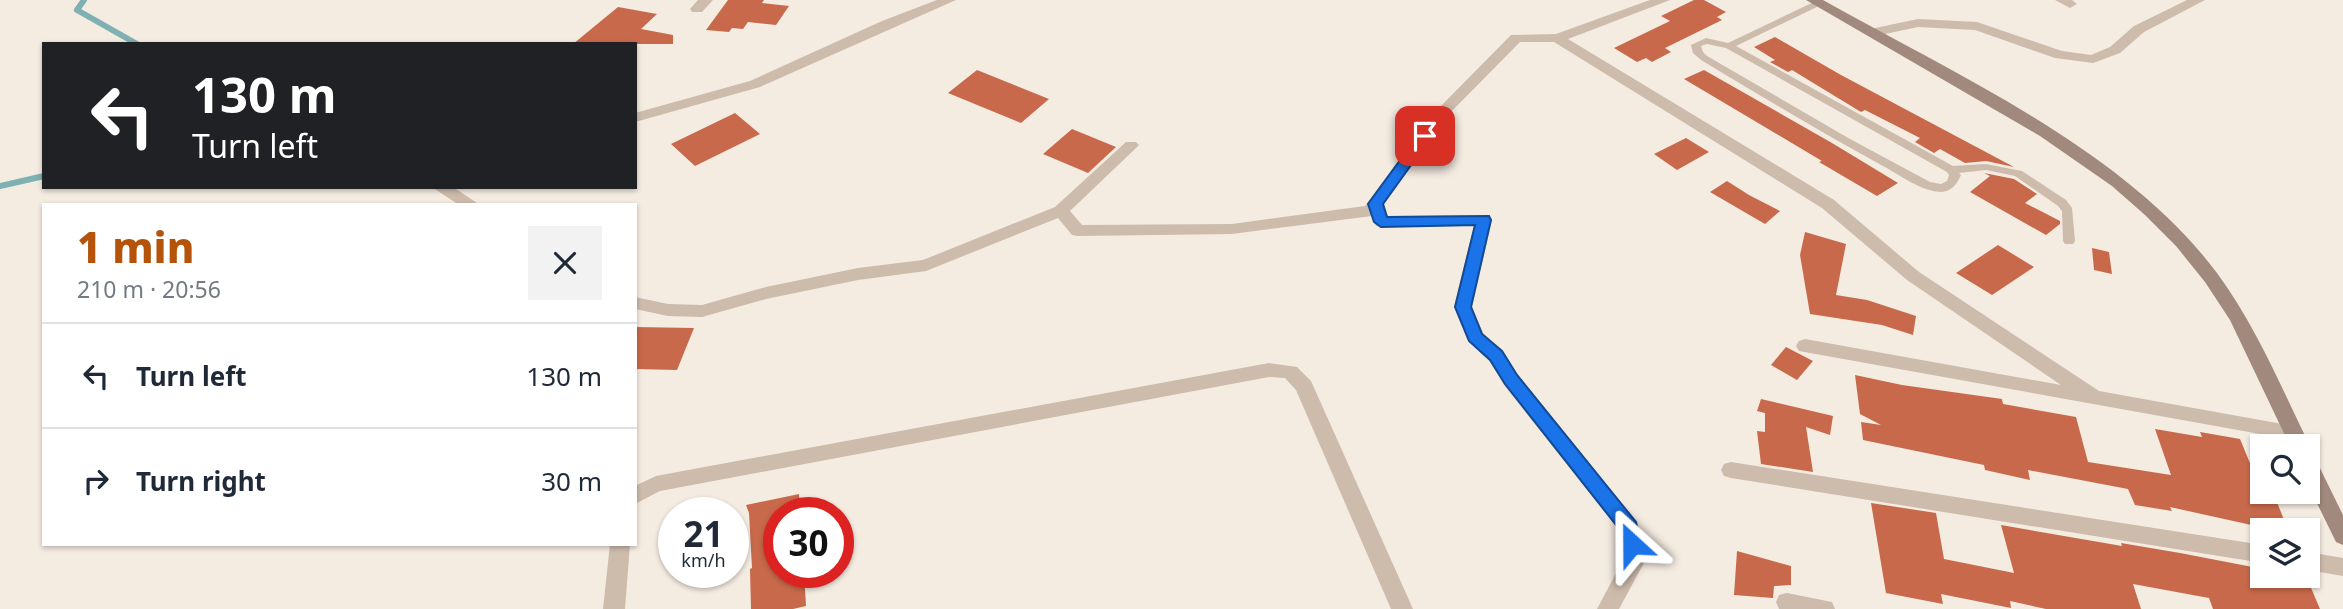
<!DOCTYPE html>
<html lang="en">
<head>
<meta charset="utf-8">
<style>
  :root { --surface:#fff; --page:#f2f2f3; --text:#1f2937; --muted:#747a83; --line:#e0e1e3; --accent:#b45309 }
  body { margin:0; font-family:"Noto Sans",sans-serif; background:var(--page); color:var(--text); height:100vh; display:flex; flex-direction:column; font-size:26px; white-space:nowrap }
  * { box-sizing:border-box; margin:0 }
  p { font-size:23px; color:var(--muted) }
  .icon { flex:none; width:38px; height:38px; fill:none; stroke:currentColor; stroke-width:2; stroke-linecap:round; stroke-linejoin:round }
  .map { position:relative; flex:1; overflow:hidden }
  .panel { position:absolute; left:42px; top:203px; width:595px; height:343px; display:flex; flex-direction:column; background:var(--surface); border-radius:0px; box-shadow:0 2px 5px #0004 }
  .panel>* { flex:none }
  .guide { position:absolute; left:42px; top:42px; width:595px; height:147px; border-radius:0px; box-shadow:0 2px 5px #0004; background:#202124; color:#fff; overflow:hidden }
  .fabs { position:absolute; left:2250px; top:434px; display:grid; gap:14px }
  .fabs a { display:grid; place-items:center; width:70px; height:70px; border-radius:0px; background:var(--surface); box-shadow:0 2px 5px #0004; font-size:35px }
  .speed { position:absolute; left:658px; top:497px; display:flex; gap:14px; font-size:35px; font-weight:700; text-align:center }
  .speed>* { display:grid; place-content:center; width:91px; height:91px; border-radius:50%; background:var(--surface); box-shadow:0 2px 5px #0004; line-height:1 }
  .speed small { font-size:18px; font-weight:400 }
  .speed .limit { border:10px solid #d22; background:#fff; color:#111 }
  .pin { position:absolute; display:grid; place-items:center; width:60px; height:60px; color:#fff; margin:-30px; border-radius:14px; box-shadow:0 4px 10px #0006 }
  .me { position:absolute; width:77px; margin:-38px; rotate:336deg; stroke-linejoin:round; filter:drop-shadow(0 0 5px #0008) }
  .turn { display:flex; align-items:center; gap:24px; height:147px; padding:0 35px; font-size:32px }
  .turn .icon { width:91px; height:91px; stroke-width:2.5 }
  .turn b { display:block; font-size:49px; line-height:60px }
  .round { display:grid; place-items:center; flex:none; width:74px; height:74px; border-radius:0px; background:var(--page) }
  .head { display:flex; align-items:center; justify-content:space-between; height:119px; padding:0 35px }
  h1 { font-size:42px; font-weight:800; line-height:52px; color:var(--accent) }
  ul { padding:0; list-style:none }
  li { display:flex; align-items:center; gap:21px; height:105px; padding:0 35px; border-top:2px solid var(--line) }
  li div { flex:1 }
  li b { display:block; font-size:26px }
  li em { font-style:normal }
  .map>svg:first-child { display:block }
</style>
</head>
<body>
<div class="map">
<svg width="2343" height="609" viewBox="0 0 2343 609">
  <rect width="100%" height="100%" fill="#f4ebe1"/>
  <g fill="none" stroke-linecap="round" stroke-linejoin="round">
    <path stroke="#7fb0b2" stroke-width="6" d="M 84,0 L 77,10 L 137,44
      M 0,186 L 44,176"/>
  </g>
  <path fill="#c8694b" d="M 728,0 L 764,0 L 762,3 L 789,6 L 776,25 L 748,22 L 743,29 L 732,28 L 729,32 L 706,30 Z
    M 1694,0 L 1704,0 L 1726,12 L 1717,17 L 1722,20 L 1665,48 L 1671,52 L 1652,62 L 1646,58 L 1637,62 L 1614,48 L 1670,21 L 1661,16 Z
    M 618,7 L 657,14 L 641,29 L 673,35 L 673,44 L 573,44 Z
    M 1775,37 L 1841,75 L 2014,167 L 1986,161 L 1965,163 L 1940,149 L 1934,153 L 1915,142 L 1920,138 L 1865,110 L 1861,112 L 1792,70 L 1788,72 L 1770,62 L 1775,60 L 1754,47 Z
    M 977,70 L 1049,99 L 1021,123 L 948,93 Z
    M 1704,70 L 1832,143 L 1898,183 L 1877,196 L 1819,162 L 1822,161 L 1684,79 Z
    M 735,113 L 760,134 L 695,166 L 671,144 Z
    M 1072,129 L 1116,147 L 1088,173 L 1043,154 Z
    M 1686,138 L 1709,152 L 1677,170 L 1654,154 Z
    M 1984,173 L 2014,179 L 2037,194 L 2025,203 L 2060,221 L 2060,224 L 2046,235 L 1970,192 L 1990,176 Z
    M 1727,181 L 1749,195 L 1780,211 L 1765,224 L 1710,192 Z
    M 1805,232 L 1846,244 L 1836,295 L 1867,300 L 1916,316 L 1913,335 L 1882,325 L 1810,314 L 1800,255 Z
    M 1998,245 L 2034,267 L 1992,295 L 1956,273 Z
    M 2092,248 L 2109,252 L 2112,274 L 2094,270 Z
    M 635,327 L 694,328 L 677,370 L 635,369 Z
    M 1786,347 L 1813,361 L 1797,380 L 1771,365 Z
    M 1855,375 L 1902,385 L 2002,399 L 2003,404 L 2076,417 L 2088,462 L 2171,475 L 2155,429 L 2202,437 L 2200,432 L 2240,439 L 2261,490 L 2273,492 L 2288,530 L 2274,530 L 2170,507 L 2172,511 L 2135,505 L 2128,489 L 2028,470 L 2030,480 L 1985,470 L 1984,465 L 1863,440 L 1861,422 L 1881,425 L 1860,414 Z
    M 1761,399 L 1833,416 L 1830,435 L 1806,427 L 1813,472 L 1761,464 L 1757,431 L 1765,432 L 1765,413 L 1757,411 Z
    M 799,494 L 800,513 L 779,513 L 779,572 L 804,572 L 806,606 L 793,609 L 751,609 L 750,569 L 752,568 L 749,513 L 746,505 Z
    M 1871,503 L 1936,513 L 1944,559 L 2014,573 L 2001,525 L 2122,546 L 2121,543 L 2180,553 L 2263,569 L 2263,576 L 2306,576 L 2320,609 L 2213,609 L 2209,598 L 2133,584 L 2141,609 L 2046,609 L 2010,601 L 2011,608 L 1941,594 L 1943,604 L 1886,593 Z
    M 1737,551 L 1791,566 L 1791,585 L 1774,586 L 1773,598 L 1734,595 Z"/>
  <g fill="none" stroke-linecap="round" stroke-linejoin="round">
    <path fill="#cdbbac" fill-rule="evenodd" d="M 1818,0 L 1823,3 L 1821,5 L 1736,46 L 1953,166 L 1986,164 L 2022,171 L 2066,200 L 2072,208 L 2075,241 L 2073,244 L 2065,244 L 2063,241 L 2062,211 L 2058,206 L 2015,176 L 1986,170 L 1959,173 L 1961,175 C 1957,184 1952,191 1942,192 C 1922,192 1900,175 1883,166 C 1821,132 1761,96 1701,60 L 1693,53 L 1691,45 L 1706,38 L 1728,43 ZM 1707,44 L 1726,48 L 1947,172 L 1949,175 L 1947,181 L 1941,184 L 1930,182 L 1850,139 L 1707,56 L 1703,52 L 1701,46 Z"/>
    <path fill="#cdbbac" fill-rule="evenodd" d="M 698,0 L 713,0 L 702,12 L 692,12 L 690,9 Z
      M 937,0 L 956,0 L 760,87 L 635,122 L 635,113 L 750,81 L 882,21 Z
      M 1650,0 L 1670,0 L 1568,39 L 1834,200 L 1919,272 L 2099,391 L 2293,426 L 2300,428 L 2303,433 L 2300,438 L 2293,440 L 1799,351 L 1796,346 L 1799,341 L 1805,339 L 2061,385 L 1907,280 L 1822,208 L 1554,42 L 1520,42 L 1446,117 L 1384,204 L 1388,216 L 1484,215 L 1492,220 L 1472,307 L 1483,333 L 1502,351 L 1518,375 L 1639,527 L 1645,561 L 1619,609 L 1597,609 L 1623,560 L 1619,530 L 1504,385 L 1490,361 L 1469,342 L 1454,307 L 1474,226 L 1382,227 L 1376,226 L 1372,216 L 1232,234 L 1078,236 L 1072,235 L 1058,218 L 926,271 L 858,280 L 766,299 L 702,317 L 668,316 L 635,309 L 635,297 L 668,304 L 702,305 L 766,287 L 858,268 L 923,260 L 1055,207 L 1126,142 L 1136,142 L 1139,145 L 1136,148 L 1070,211 L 1082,225 L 1232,224 L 1365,206 L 1436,111 L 1511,35 L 1556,34 Z
      M 2055,0 L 2072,0 L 2077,4 L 2070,8 Z
      M 2187,0 L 2205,0 L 2144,32 L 2120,53 L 2093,63 L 2055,58 L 1975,30 L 1918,27 L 1871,37 L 1864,33 L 1866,30 L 1918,19 L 1977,22 L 2062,51 L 2091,55 L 2110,47 L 2134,26 Z
      M 432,187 L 453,187 L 480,205 L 459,205 Z
      M 1269,363 L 1297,367 L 1311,381 L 1413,609 L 1391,609 L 1296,390 L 1285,378 L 1269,377 L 660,491 L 635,504 L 635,486 L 656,476 Z
      M 1731,462 L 2263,545 L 2263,563 L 1731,478 L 1724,476 L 1721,470 L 1724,464 Z
      M 610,544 L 630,544 L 625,609 L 603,609 Z
      M 2308,552 L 2343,558 L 2343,576 L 2308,570 Z
      M 1787,593 L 1832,602 L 1835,609 L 1779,609 L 1776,602 L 1779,595 Z"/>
    <path fill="#a18a7d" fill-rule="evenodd" d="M 1806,0 L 1823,0 C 1956,75 2124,149 2217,273 C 2256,326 2281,387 2310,446 L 2308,449 L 2308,446 L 2290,446 L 2230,320 L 2205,282 L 2176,246 L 2145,215 L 2112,186 L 2040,136 Z
      M 2308,456 L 2315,458 L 2343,515 L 2343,545 L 2336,542 L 2308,485 Z"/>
  </g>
  <path fill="#1a73e8" stroke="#114b97" stroke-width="2" d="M 1425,132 L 1432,136 L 1383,204 L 1387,217 L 1489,216 L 1491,220 L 1471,307 L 1482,334 L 1502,351 L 1517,375 L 1636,522 L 1641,544 L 1638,550 L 1632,552 L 1625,550 L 1620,530 L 1505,384 L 1490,360 L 1469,341 L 1455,307 L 1475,225 L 1381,227 L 1374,222 L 1368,204 L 1420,133 Z"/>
</svg>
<div class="fabs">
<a><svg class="icon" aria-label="search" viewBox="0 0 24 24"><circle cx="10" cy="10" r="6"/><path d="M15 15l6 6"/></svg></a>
<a><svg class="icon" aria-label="layers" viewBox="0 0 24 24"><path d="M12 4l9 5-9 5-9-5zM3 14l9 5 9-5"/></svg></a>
</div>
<div class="speed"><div>21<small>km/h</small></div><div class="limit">30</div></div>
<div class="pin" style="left:1425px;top:136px;background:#d93025"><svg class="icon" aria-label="arrive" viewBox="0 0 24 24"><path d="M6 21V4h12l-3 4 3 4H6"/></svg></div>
<svg class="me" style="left:1632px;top:544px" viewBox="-20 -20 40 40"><path d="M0-17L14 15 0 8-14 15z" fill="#1a73e8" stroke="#fff" stroke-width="4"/></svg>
<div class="guide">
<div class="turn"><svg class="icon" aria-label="left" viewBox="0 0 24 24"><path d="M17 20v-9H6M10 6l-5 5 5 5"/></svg><div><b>130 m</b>Turn left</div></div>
</div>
<section class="panel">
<div class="head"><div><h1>1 min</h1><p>210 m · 20:56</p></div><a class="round"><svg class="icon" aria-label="close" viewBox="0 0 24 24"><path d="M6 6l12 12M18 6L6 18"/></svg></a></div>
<ul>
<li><svg class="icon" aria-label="left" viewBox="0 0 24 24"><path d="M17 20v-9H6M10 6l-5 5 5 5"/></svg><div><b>Turn left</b></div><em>130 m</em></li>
<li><svg class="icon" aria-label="right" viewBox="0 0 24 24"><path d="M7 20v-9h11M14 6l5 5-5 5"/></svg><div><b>Turn right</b></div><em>30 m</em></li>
</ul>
</section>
</div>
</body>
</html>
